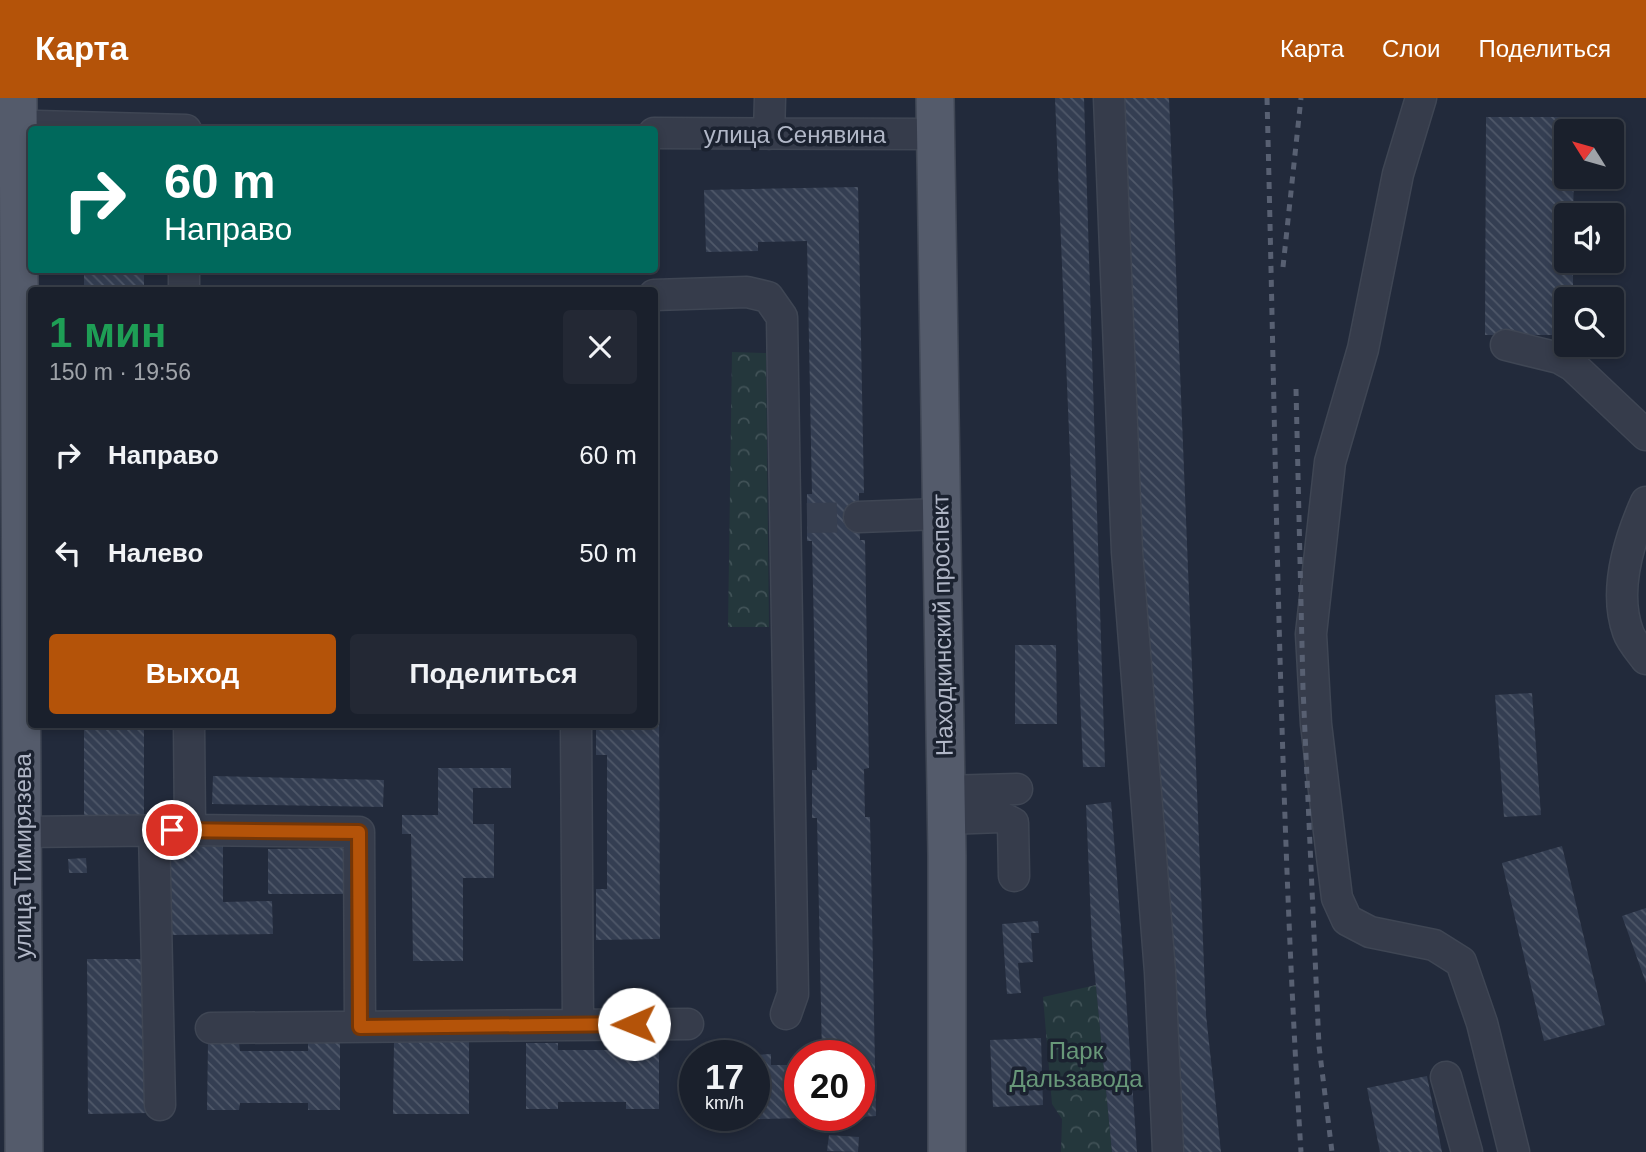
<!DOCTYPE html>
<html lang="ru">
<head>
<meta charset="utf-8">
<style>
  :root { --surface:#1a202c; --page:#232834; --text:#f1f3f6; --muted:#9fa3a9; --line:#383e48; --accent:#b45309 }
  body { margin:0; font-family:Helvetica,sans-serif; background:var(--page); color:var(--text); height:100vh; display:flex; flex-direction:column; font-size:26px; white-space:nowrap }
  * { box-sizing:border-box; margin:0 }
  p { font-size:23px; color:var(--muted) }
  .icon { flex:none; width:38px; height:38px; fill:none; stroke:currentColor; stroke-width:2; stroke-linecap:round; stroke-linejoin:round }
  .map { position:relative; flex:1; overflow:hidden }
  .details { position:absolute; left:28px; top:189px; width:630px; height:441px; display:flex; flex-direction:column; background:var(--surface); border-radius:7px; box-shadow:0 4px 10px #0003,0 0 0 2px var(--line) }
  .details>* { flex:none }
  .hud { position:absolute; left:28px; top:28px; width:630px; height:147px; border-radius:7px; box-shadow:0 4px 10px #0003,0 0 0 2px var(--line); background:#00695c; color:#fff; overflow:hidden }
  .needle { width:46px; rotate:307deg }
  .buttons { position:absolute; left:1554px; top:21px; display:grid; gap:14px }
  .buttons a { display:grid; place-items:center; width:70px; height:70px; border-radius:7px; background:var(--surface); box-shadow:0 4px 10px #0003,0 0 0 2px var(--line); font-size:35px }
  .speed { position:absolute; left:679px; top:942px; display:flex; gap:14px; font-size:35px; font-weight:700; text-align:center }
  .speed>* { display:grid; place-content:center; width:91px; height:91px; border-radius:50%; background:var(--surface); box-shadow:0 4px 10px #0003,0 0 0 2px var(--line); line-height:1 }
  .speed small { font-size:18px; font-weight:400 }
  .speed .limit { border:10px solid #d22; background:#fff; color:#111 }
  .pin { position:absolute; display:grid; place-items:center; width:60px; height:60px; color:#fff; margin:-30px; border:4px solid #fff; border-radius:50%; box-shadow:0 2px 7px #0007 }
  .me { position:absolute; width:77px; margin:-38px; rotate:269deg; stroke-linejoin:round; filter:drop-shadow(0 0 5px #0008) }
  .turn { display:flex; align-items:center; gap:24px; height:147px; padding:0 21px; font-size:32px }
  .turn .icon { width:91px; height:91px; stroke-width:2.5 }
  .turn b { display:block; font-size:49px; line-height:60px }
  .round { display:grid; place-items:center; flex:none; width:74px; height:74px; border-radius:7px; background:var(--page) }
  .overview { display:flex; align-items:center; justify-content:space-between; height:119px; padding:0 21px }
  h1 { font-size:42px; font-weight:800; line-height:52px; color:#1e9e55 }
  .cta { display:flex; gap:14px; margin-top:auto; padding:14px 21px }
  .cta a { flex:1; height:80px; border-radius:7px; background:var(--accent); color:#fff; font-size:28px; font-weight:800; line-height:80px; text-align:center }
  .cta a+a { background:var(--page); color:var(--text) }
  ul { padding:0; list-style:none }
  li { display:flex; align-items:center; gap:21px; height:98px; padding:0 21px }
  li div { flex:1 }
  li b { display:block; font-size:26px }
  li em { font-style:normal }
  header { display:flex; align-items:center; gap:42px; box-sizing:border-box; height:98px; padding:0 35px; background:var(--accent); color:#fff }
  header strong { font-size:33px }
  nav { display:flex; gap:38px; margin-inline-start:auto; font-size:24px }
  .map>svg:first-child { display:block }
</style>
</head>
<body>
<header>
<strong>Карта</strong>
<nav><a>Карта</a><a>Слои</a><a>Поделиться</a></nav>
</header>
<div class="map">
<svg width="1646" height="1054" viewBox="0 0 1646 1054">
  <defs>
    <pattern id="park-crowns" width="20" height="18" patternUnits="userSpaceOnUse" patternTransform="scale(1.75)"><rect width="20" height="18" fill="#24373c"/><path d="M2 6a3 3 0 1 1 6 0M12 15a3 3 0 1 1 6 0" fill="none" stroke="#415257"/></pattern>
    <pattern id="building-back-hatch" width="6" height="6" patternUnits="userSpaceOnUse" patternTransform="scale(1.75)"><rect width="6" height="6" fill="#343e52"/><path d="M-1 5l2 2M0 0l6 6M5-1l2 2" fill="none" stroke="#4f5869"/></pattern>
  </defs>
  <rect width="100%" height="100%" fill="#222a3b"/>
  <path fill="url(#park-crowns)" d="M 732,254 L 766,255 L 769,529 L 728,529 Z
    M 1096,887 L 1112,1054 L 1061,1054 L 1062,1021 L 1052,1006 L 1043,899 Z"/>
  <path fill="url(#building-back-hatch)" d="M 1055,0 L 1084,0 L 1105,669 L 1083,669 Z
    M 1116,0 L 1169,0 L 1206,917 L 1221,1054 L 1178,1054 L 1167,935 Z
    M 1486,19 L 1574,19 L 1574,33 L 1566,33 L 1566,79 L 1574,79 L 1573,117 L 1566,117 L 1566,163 L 1573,163 L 1573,201 L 1566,201 L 1566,237 L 1485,237 Z
    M 858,89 L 864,395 L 859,395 L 859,419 L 860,442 L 865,442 L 869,670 L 864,671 L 865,719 L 870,719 L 876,1018 L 859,1019 L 859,957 L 822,957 L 817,720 L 812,720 L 812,672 L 817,672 L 812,443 L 807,443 L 807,396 L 812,396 L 807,143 L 758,144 L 758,153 L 706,154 L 704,92 Z
    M 84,172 L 144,172 L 144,192 L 84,192 Z
    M 1015,547 L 1056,547 L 1057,626 L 1015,626 Z
    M 1532,595 L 1541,717 L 1504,719 L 1495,597 Z
    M 654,607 L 659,607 L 660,841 L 596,842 L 596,791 L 607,791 L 607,657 L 596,657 L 596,626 L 654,626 Z
    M 84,626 L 144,626 L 144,719 L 84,719 Z
    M 438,670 L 511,670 L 511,690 L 473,690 L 473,726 L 494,726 L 494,780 L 463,780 L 463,863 L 413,863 L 411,736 L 402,736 L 402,717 L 438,717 Z
    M 213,678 L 384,682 L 383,709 L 212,706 Z
    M 1111,704 L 1121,830 L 1137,1054 L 1112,1054 L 1092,847 L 1086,707 Z
    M 223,748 L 223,804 L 272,803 L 273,836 L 171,837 L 162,765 L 170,765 L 170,749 Z
    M 1562,748 L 1605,927 L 1544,943 L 1502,765 Z
    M 343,750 L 343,796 L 268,796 L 268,751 Z
    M 86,760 L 87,775 L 69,775 L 68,761 Z
    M 1646,810 L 1646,885 L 1622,818 Z
    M 1038,823 L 1039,835 L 1031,835 L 1033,864 L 1018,865 L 1021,895 L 1007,896 L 1002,826 Z
    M 87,861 L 148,861 L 149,1015 L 88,1016 Z
    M 1041,940 L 1043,1007 L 993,1009 L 990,942 Z
    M 394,944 L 469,944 L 469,1016 L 393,1016 Z
    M 208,945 L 239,945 L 240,953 L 308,953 L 308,945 L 340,945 L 340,1012 L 308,1012 L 308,1005 L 240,1005 L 239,1012 L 207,1012 Z
    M 526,945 L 558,945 L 558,952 L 626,952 L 627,945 L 659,945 L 659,1011 L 626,1011 L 626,1004 L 558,1004 L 558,1011 L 526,1011 Z
    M 771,956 L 771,967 L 800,967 L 800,1017 L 847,1019 L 721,1022 L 721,1017 L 754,1017 L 754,957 Z
    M 1427,978 L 1442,1054 L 1380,1054 L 1367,990 Z
    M 829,1037 L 859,1039 L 858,1054 L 827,1053 Z"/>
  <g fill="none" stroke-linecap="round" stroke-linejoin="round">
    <path stroke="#373f50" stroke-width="30" stroke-dasharray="30 15" stroke-linecap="butt" d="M 807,420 L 859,419"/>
    <defs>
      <path id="minor" d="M 1109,0 L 1127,454 L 1160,874 L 1168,1054
        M 1421,0 L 1398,76 L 1363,251 L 1330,364 L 1311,536 L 1316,626 L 1337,800 L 1347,822 L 1370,834 L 1434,847 L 1461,864 L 1482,925 L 1514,1054
        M 0,27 L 186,32
        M 654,35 L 936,36
        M 769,36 L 770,0
        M 184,172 L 184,192
        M 654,197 L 747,194 L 768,199 L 782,219 L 793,896 L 786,916
        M 1506,247 L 1559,260 L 1573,268 L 1646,337
        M 1646,404 C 1629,442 1613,492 1628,534 C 1631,543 1640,553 1646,561
        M 859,419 L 940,416
        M 576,626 L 578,927
        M 945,693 L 1017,691
        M 946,721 L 1001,719 L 1013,725 L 1014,778
        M 154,732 L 160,1007
        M 190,732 L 359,734 L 360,929
        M 22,734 L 190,732 L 189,626
        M 211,930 L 688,926
        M 1446,979 L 1467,1054"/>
      <path id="major" d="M 18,0 L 24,1054
        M 935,0 L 947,758 L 947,1054"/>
    </defs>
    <use href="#minor" stroke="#3f4654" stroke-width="33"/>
    <use href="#major" stroke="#3f4654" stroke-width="40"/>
    <use href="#minor" stroke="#363c4b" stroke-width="30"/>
    <use href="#major" stroke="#545b6b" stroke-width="37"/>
    <path stroke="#586072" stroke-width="5" stroke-dasharray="7 7" stroke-linecap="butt" d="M 1267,0 C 1276,351 1279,703 1301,1054
      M 1283,169 L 1301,0
      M 1296,291 L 1303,590 L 1319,948 L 1332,1054"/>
  </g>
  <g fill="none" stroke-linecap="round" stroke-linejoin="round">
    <defs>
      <path id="route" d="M 172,732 L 359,734 L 360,929 L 634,926"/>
    </defs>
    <use href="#route" stroke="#753606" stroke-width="18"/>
    <use href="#route" stroke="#b45309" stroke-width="12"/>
  </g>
  <g text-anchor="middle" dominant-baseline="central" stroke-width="7" stroke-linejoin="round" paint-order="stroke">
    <g font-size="24" fill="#b1b7c7" stroke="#1b2230">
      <text x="795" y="36">улица Сенявина</text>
      <text transform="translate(942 527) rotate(-91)">Находкинский проспект</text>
      <text transform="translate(22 758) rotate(-90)">улица Тимирязева</text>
    </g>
    <g font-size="24" fill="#689879" stroke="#1b2230">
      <text x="1076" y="952">Парк<tspan x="1076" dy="28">Дальзавода</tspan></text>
    </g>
  </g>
</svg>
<div class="buttons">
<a><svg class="needle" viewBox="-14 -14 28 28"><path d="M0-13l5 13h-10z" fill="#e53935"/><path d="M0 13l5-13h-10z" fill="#9fa3a9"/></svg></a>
<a><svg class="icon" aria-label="sound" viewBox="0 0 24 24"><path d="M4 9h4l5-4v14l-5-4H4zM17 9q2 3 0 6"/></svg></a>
<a><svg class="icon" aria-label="search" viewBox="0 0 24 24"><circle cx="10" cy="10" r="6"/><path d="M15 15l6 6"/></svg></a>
</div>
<div class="speed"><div>17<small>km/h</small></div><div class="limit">20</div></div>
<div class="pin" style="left:172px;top:732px;background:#d93025"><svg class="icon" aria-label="arrive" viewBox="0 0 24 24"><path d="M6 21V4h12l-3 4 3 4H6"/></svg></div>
<svg class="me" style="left:634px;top:926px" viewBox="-20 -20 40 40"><circle r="19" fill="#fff"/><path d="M0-13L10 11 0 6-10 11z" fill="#b45309"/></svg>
<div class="hud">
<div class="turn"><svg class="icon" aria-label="right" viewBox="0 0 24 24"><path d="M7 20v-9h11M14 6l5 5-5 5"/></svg><div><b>60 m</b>Направо</div></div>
</div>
<section class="details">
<div class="overview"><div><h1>1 мин</h1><p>150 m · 19:56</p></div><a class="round"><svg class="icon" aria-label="close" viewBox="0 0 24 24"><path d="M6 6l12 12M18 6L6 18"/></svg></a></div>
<ul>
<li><svg class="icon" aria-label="right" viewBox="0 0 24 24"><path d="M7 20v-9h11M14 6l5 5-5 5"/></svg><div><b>Направо</b></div><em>60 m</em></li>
<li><svg class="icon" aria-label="left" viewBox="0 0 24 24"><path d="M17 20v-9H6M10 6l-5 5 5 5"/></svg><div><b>Налево</b></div><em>50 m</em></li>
</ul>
<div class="cta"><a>Выход</a><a>Поделиться</a></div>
</section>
</div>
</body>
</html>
